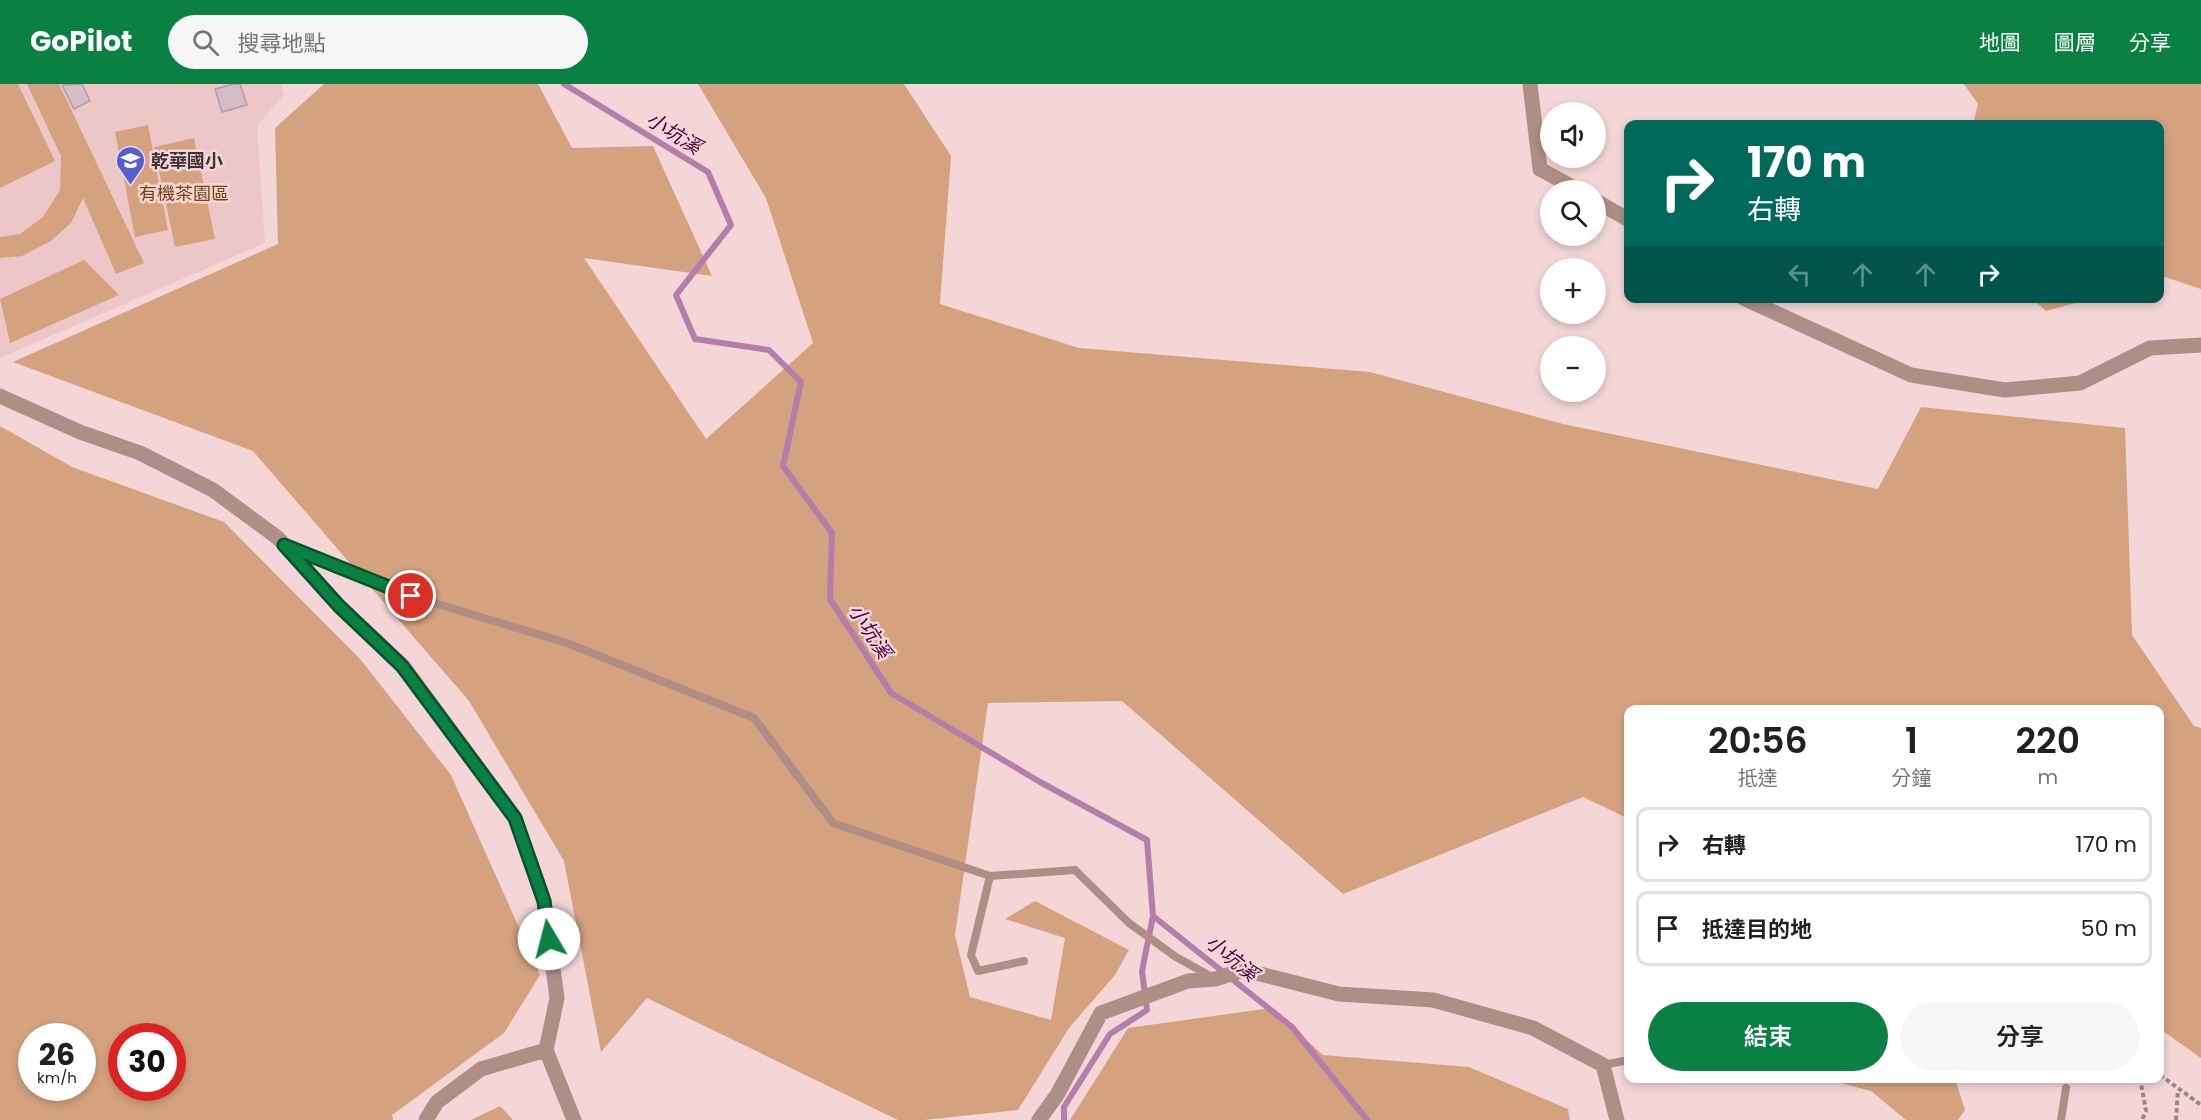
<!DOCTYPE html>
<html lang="zh-TW">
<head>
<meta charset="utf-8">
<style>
  :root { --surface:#fff; --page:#f6f6f6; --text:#202124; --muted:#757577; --line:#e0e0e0; --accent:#0b8043 }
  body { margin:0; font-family:Poppins,"Noto Sans TC",sans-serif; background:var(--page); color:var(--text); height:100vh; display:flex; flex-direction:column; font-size:22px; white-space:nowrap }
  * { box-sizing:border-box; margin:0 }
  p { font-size:20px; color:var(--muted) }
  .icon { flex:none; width:33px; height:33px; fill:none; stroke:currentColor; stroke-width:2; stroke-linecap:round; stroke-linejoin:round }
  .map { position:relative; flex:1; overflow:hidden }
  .details { position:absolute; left:1624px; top:621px; width:540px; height:378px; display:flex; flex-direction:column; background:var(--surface); border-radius:12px; box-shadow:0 3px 9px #0003 }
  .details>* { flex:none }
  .hud { position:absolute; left:1624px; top:36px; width:540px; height:183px; border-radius:12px; box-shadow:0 3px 9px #0003; background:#00695c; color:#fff; overflow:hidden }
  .fabs { position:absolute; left:1540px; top:18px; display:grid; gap:12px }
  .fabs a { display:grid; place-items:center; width:66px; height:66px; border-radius:50%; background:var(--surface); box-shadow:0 3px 9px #0003; font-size:30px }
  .speed { position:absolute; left:18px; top:939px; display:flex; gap:12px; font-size:30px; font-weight:700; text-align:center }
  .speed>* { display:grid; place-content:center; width:78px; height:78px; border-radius:50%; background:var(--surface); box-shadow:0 3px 9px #0003; line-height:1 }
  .speed small { font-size:15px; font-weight:400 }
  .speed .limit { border:9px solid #d22; background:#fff; color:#111 }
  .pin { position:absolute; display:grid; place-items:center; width:51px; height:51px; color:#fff; margin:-26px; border:3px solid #fff; border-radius:50%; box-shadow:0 2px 6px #0007 }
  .me { position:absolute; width:66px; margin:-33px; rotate:352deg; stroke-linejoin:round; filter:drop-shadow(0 0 4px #0008) }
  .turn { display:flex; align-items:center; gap:21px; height:126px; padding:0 24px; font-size:27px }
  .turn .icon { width:78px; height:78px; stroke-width:2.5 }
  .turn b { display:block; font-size:42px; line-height:51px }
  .lanes { display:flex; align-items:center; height:57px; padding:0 24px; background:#0003; justify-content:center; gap:30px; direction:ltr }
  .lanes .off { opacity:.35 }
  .eta { display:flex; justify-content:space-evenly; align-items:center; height:102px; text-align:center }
  .eta b { font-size:36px; font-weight:600; line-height:42px }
  .cta { display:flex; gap:12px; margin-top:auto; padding:12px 24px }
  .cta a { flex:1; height:69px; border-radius:36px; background:var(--accent); color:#fff; font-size:24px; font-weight:600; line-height:69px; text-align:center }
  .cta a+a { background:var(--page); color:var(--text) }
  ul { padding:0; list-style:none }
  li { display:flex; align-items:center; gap:18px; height:75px; margin:0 12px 9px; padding:0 12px; border:3px solid var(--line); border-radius:12px }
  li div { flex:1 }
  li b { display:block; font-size:22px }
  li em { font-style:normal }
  header { display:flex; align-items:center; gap:36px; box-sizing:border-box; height:84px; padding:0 30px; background:var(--accent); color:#fff }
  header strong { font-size:28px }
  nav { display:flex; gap:33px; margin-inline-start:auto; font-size:21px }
  .search { width:420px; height:54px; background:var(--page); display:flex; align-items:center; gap:15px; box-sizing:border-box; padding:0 21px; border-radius:33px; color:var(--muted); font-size:22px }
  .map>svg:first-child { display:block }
</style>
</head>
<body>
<header>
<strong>GoPilot</strong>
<div class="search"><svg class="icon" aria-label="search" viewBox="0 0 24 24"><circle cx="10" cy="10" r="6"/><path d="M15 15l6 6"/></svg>搜尋地點</div>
<nav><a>地圖</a><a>圖層</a><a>分享</a></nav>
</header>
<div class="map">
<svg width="2201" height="1036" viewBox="0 0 2201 1036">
  <rect width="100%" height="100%" fill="#f4d6d7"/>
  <path fill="#edc7c8" d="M 0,0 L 281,0 L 284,11 L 257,42 L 265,159 L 0,274 Z"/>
  <path fill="#d4a27f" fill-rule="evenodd" d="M 0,0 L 18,0 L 55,77 L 0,104 Z
    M 27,0 L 59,0 L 144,179 L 116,190 L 83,114 L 71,139 L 51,157 L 22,172 L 0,174 L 0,153 L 20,150 L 43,133 L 60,106 L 61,72 Z
    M 324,0 L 538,0 L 572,64 L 653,62 L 712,192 L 584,174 L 706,355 L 813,259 L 766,114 L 698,0 L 904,0 L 951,72 L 940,220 L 1079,264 L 1370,288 L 1563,340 L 1878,405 L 1921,323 L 2125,344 L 2132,551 L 2194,642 L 2201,644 L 2201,974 L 2160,945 L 2160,626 L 1629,626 L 1629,735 L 1583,713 L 1343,810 L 1122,617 L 988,619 L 955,851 L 970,913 L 1051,936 L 1065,854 L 1005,835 L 1035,817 L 1129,866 L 1115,891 L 1069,944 L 1018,1026 L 924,1036 L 898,1036 L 647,914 L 601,968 L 564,777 L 469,617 L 253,367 L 13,278 L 278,160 L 275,44 Z
    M 1964,0 L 2201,0 L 2201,205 L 2165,193 L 2160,194 L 2160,40 L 1973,40 L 1978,20 Z
    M 148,41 L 168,146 L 135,153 L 115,48 Z
    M 194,54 L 215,155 L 175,163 L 154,63 Z
    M 84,176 L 119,211 L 10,259 L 0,215 Z
    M 2033,215 L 2090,215 L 2046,227 Z
    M 0,342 L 72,383 L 224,438 L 361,576 L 451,691 L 540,891 L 504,949 L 392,1031 L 393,1036 L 0,1036 ZM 82,952 L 82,1004 L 32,1004 L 32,952 ZM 172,952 L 172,1004 L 122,1004 L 122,952 Z
    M 1271,924 L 1323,971 L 1469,983 L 1568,1025 L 1570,1036 L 1070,1036 L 1128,944 Z
    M 1826,995 L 1955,995 L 1965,1026 L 1958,1036 L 1906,1036 L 1871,1007 Z
    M 500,1022 L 513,1036 L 471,1036 Z"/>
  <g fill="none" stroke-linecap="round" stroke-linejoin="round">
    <path stroke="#b57da9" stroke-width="6" d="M 564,0 L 708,88 L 731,141 L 676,211 L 695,255 L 769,266 L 801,298 L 783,382 L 832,449 L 830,515 L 891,609 L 1040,698 L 1147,756 L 1153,832 L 1292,943 L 1367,1036
      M 1064,1036 L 1064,1023 L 1110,950 L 1147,926 L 1142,887 L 1153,832"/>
  </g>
  <path fill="#d6bcc5" stroke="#b49aa3" stroke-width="1.5" d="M 82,0 L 90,17 L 74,25 L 62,1 Z
    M 233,0 L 240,0 L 247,21 L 222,28 L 215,5 Z"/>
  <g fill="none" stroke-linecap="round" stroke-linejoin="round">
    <path stroke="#9c8788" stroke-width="4" stroke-dasharray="4.5 3" stroke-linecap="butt" d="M 2160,991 L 2201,1021
      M 2140,994 L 2146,1027 L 2142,1036
      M 2176,1036 L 2178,1006"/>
    <path stroke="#ae8e85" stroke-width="8" d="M 290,463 L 411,512 L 567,559 L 754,634 L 833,739 L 990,792 L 1075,786 L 1129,839 L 1176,873 L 1212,893
      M 990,792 L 971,871 L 978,887 L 1024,877
      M 1603,981 L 1629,976
      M 2061,1036 L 2066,1004"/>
    <path stroke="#ae8e85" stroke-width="15" d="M 1530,0 L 1540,85 L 1578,106
      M 1596,117 L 1629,136
      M 1743,214 L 1911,291 L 2005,306 L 2080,299 L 2150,264 L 2201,261
      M 0,312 L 80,348 L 140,369 L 213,406 L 278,454 L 339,522 L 403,582 L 515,734 L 544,817 L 557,914 L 546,966 L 481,985 L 437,1018 L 426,1036
      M 546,966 L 574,1036
      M 1039,1036 L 1057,1011 L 1101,929 L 1188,897 L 1215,895 L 1244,886 L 1339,910 L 1433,916 L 1533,944 L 1603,981 L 1617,1036"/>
  </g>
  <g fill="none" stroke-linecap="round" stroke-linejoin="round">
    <defs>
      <path id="route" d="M 411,512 L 284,461 L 339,522 L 402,582 L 515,734 L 544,817 L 549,855"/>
    </defs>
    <use href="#route" stroke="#07532c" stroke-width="15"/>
    <use href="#route" stroke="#0b8043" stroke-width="10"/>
  </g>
  <defs>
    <symbol id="school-pin" viewBox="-11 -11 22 30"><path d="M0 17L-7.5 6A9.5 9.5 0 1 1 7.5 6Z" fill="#5260d6" stroke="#f4d6d7"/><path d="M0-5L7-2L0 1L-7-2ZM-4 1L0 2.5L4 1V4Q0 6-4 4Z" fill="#fff"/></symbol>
  </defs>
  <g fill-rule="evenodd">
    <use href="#school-pin" x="114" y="60" width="33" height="45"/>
  </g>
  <g text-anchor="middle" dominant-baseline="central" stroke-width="5" stroke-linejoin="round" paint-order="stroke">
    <g font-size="18" font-weight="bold" fill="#3e3233" stroke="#f4d6d7" text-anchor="start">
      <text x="151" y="76">乾華國小</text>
    </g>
    <g font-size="18" fill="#794111" stroke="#f4d6d7">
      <text x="184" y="109">有機茶園區</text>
    </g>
    <g font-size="20" font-style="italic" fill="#4a0441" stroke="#f4d6d7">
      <text transform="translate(674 49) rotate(32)">小坑溪</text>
      <text transform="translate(870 547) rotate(57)">小坑溪</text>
      <text transform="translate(1232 874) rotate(39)">小坑溪</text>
    </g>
  </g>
</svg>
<div class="fabs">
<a><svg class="icon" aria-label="sound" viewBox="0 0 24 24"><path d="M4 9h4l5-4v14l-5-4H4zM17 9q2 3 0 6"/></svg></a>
<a><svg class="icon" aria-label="search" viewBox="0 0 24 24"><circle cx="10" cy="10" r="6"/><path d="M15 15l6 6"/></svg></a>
<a>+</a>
<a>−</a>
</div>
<div class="speed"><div>26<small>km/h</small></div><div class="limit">30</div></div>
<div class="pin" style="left:411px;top:512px;background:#d93025"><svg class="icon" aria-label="arrive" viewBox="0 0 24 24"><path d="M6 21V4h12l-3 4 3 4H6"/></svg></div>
<svg class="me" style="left:549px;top:855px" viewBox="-20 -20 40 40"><circle r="19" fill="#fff"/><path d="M0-13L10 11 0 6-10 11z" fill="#0b8043"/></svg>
<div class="hud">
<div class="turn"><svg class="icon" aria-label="right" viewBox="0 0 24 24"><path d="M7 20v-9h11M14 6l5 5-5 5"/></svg><div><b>170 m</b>右轉</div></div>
<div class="lanes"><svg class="icon off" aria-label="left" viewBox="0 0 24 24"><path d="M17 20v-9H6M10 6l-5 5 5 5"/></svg><svg class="icon off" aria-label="ahead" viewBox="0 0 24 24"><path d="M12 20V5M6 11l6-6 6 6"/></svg><svg class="icon off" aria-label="ahead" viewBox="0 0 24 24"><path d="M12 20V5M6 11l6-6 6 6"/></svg><svg class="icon" aria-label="right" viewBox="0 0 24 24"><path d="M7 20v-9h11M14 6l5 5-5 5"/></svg></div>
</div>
<section class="details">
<div class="eta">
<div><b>20:56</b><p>抵達</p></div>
<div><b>1</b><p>分鐘</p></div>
<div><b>220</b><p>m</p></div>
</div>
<ul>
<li><svg class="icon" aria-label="right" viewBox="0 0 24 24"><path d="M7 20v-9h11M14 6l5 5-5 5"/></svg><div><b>右轉</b></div><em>170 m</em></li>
<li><svg class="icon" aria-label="arrive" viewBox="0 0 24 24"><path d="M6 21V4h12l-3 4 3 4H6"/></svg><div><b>抵達目的地</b></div><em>50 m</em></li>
</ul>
<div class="cta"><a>結束</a><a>分享</a></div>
</section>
</div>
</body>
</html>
